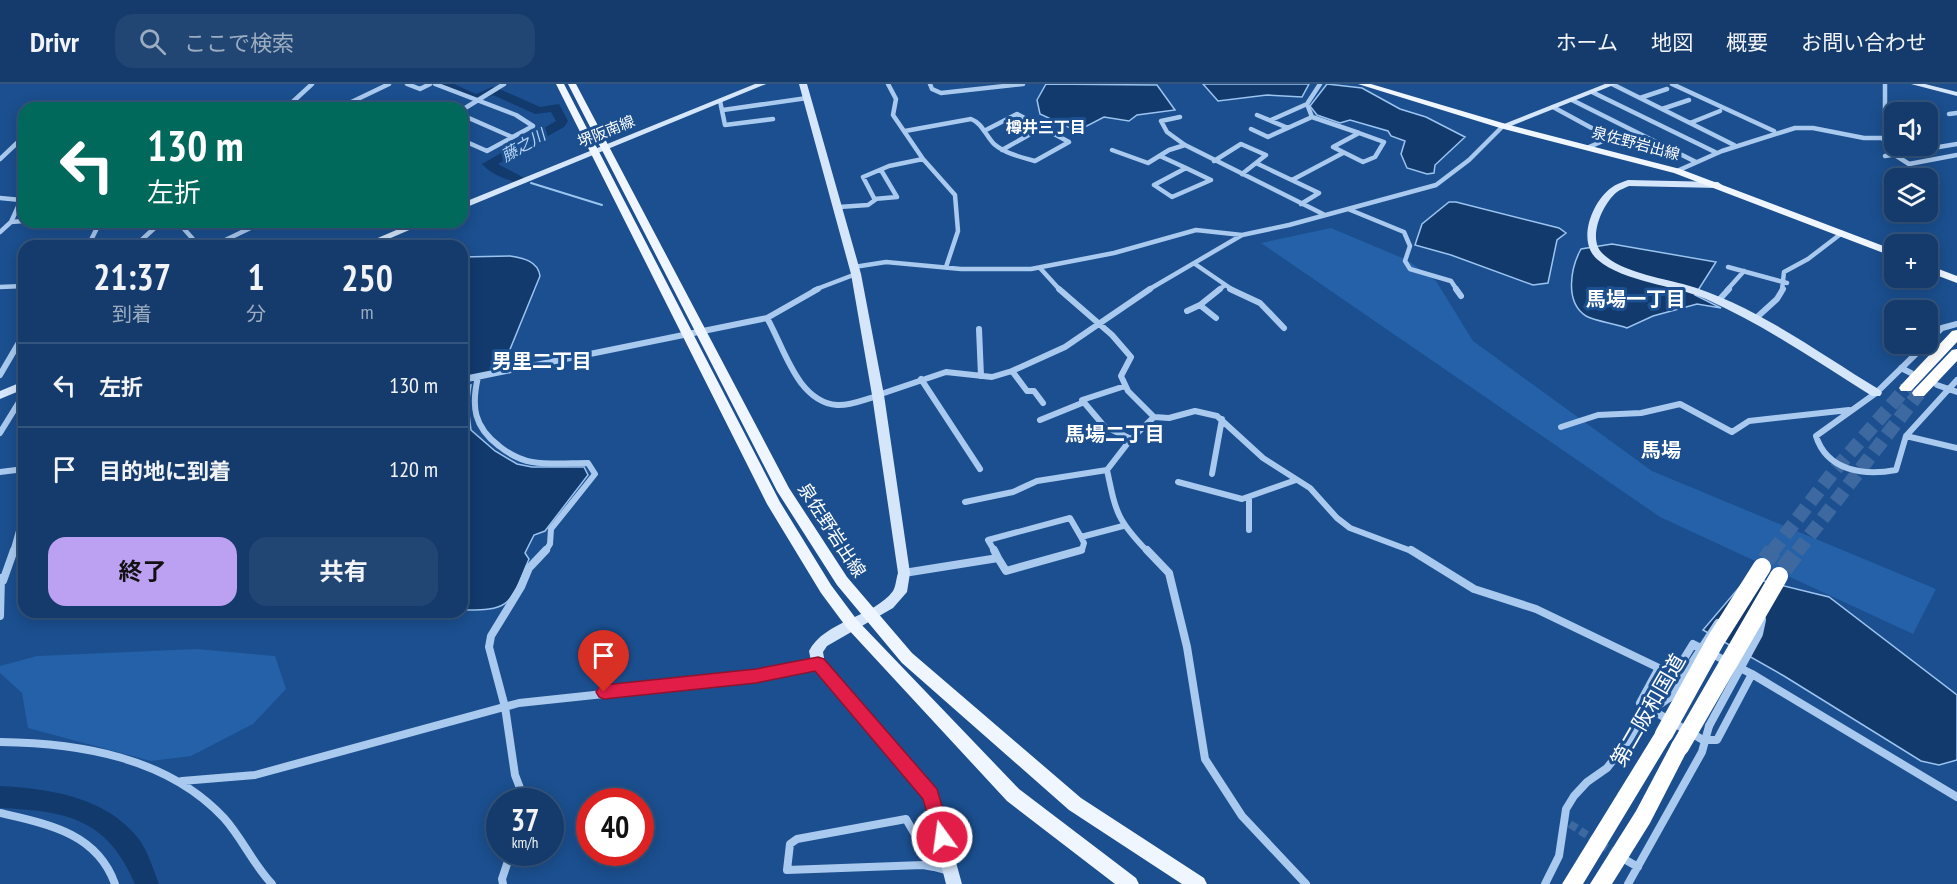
<!DOCTYPE html>
<html lang="ja">
<head>
<meta charset="utf-8">
<style>
  :root { --surface:#143b6b; --page:#214673; --text:#f1f3f6; --muted:#9dadc1; --line:#33557e; --accent:#bca0f2 }
  body { margin:0; font-family:"PT Sans Narrow","Noto Sans JP",sans-serif; background:var(--page); color:var(--text); height:100vh; display:flex; flex-direction:column; font-size:22px; white-space:nowrap }
  * { box-sizing:border-box; margin:0 }
  p { font-size:20px; color:var(--muted) }
  .icon { flex:none; width:33px; height:33px; fill:none; stroke:currentColor; stroke-width:2; stroke-linecap:round; stroke-linejoin:round }
  .map { position:relative; flex:1; overflow:hidden }
  .drawer { position:absolute; left:18px; top:156px; width:450px; height:378px; display:flex; flex-direction:column; background:var(--surface); border-radius:18px; box-shadow:0 3px 15px #0003,0 0 0 2px var(--line) }
  .drawer>* { flex:none }
  .hud { position:absolute; left:18px; top:18px; width:450px; height:126px; border-radius:18px; box-shadow:0 3px 15px #0003,0 0 0 2px var(--line); background:#00695c; color:#fff; overflow:hidden }
  .tools { position:absolute; left:1884px; top:18px; display:grid; gap:12px }
  .tools a { display:grid; place-items:center; width:54px; height:54px; border-radius:12px; background:var(--surface); box-shadow:0 3px 15px #0003,0 0 0 2px var(--line); font-size:30px }
  .speed { position:absolute; left:486px; top:704px; display:flex; gap:12px; font-size:30px; font-weight:700; text-align:center }
  .speed>* { display:grid; place-content:center; width:78px; height:78px; border-radius:50%; background:var(--surface); box-shadow:0 3px 15px #0003,0 0 0 2px var(--line); line-height:1 }
  .speed small { font-size:15px; font-weight:400 }
  .speed .limit { border:9px solid #d22; background:#fff; color:#111 }
  .pin { position:absolute; display:grid; place-items:center; width:51px; height:51px; color:#fff; margin:-62px -26px; border-radius:50% 50% 50% 0; rotate:-45deg; box-shadow:0 0 6px #0007 }
  .pin .icon { rotate:45deg }
  .me { position:absolute; width:66px; margin:-33px; rotate:346deg; stroke-linejoin:round; filter:drop-shadow(0 0 4px #0008) }
  .turn { display:flex; align-items:center; gap:21px; height:126px; padding:0 30px; font-size:27px }
  .turn .icon { width:78px; height:78px; stroke-width:2.5 }
  .turn b { display:block; font-size:42px; line-height:51px }
  .eta { display:flex; justify-content:space-evenly; align-items:center; height:102px; text-align:center }
  .eta b { font-size:36px; font-weight:700; line-height:42px }
  .button { display:flex; gap:12px; margin-top:auto; padding:12px 30px }
  .button a { flex:1; height:69px; border-radius:18px; background:var(--accent); color:#111; font-size:24px; font-weight:700; line-height:69px; text-align:center }
  .button a+a { background:var(--page); color:var(--text) }
  ul { padding:0; list-style:none }
  li { display:flex; align-items:center; gap:18px; height:84px; padding:0 30px; border-top:2px solid var(--line) }
  li div { flex:1 }
  li b { display:block; font-size:22px }
  li em { font-style:normal }
  header { display:flex; align-items:center; gap:36px; box-sizing:border-box; height:84px; padding:0 30px; background:var(--surface); border-bottom:2px solid var(--line) }
  header strong { font-size:28px }
  nav { display:flex; gap:33px; margin-inline-start:auto; font-size:21px }
  .search { width:420px; height:54px; background:var(--page); display:flex; align-items:center; gap:15px; box-sizing:border-box; padding:0 21px; border-radius:18px; color:var(--muted); font-size:22px }
  .map>svg:first-child { display:block }
</style>
</head>
<body>
<header>
<strong>Drivr</strong>
<div class="search"><svg class="icon" aria-label="search" viewBox="0 0 24 24"><circle cx="10" cy="10" r="6"/><path d="M15 15l6 6"/></svg>ここで検索</div>
<nav><a>ホーム</a><a>地図</a><a>概要</a><a>お問い合わせ</a></nav>
</header>
<div class="map">
<svg width="1957" height="800" viewBox="0 0 1957 800">
  <rect width="100%" height="100%" fill="#1b4f8f"/>
  <path fill="#2461a8" d="M 1331,144 L 1407,176 L 1436,197 L 1473,257 L 1652,387 L 1936,505 L 1913,550 L 1660,433 L 1261,159 Z
    M 196,565 L 275,572 L 286,605 L 253,640 L 191,672 L 151,677 L 28,644 L 22,609 L 0,589 L 0,582 L 37,572 Z"/>
  <path fill="#123a6d" stroke="#9cc4f0" stroke-width="1.5" d="M 1046,0 L 1157,1 L 1175,26 L 1137,31 L 1129,37 L 1104,33 L 1083,44 L 1068,43 L 1040,30 L 1037,16 Z
    M 1203,0 L 1309,0 L 1302,13 L 1267,11 L 1218,17 Z
    M 1327,0 L 1362,4 L 1400,25 L 1426,33 L 1465,53 L 1435,81 L 1434,89 L 1427,90 L 1407,84 L 1401,70 L 1405,57 L 1391,52 L 1388,47 L 1350,36 L 1340,39 L 1317,31 L 1310,22 Z
    M 1449,118 L 1456,118 L 1559,144 L 1566,149 L 1557,156 L 1548,199 L 1533,201 L 1451,171 L 1415,161 L 1422,140 Z
    M 1612,160 L 1716,178 L 1695,211 L 1721,224 L 1697,220 L 1653,232 L 1627,244 C 1617,240 1594,237 1586,232 C 1564,218 1571,183 1581,165 Z
    M 510,172 C 523,174 538,177 540,192 L 502,285 L 462,293 L 462,173 Z
    M 471,301 L 468,322 L 471,346 L 495,367 L 517,380 L 532,383 L 584,383 L 588,391 L 545,447 L 534,451 L 525,469 L 529,475 C 510,519 513,527 462,526 L 462,303 Z
    M 1748,493 L 1829,513 L 1957,611 L 1957,676 L 1939,681 L 1921,677 L 1784,592 L 1703,546 Z"/>
  <g fill="none" stroke-linecap="round" stroke-linejoin="round">
    <path stroke="#9cc4f0" stroke-width="2" d="M 531,99 L 602,121"/>
    <path fill="#123a6d" fill-rule="evenodd" d="M 438,0 L 454,0 L 476,10 L 492,3 L 497,4 L 540,23 L 559,20 L 568,37 L 564,43 L 498,80 L 526,95 L 519,99 C 505,95 492,91 482,80 L 556,37 L 551,28 L 535,30 L 493,11 L 476,18 Z
      M 0,702 C 50,705 104,712 138,754 C 148,767 153,785 159,800 L 135,800 C 107,734 66,727 0,724 Z"/>
    <path stroke="#3d69a0" stroke-width="8" stroke-dasharray="8 4" stroke-linecap="butt" d="M 1570,740 L 1616,770"/>
    <path stroke="#3d69a0" stroke-width="14" stroke-dasharray="14 7" stroke-linecap="butt" d="M 1772,468 L 1834,387 L 1906,304
      M 1797,468 L 1919,309"/>
    <path stroke="#3d69a0" stroke-width="18" stroke-dasharray="18 9" stroke-linecap="butt" d="M 1766,476 L 1773,466
      M 1784,485 L 1798,466"/>
    <path stroke="#a9c9ee" stroke-width="4.5" d="M 407,0 L 420,5 L 430,0
      M 435,0 L 516,31 L 533,42 L 487,67 L 462,56
      M 888,0 L 896,15 L 893,31 L 923,75 L 955,111 L 958,147 L 946,183
      M 930,0 L 932,5 L 941,9 L 1023,0
      M 1320,0 L 1307,20 L 1312,33 L 1359,49
      M 1612,0 L 1734,61
      M 1672,0 L 1774,47
      M 1592,8 L 1715,68
      M 1640,14 L 1667,5
      M 1572,16 L 1696,78
      M 720,17 L 725,41 L 773,35
      M 1553,23 L 1610,54 L 1589,63
      M 286,24 L 312,0
      M 339,24 L 389,0
      M 1662,25 L 1689,16
      M 462,26 L 504,0
      M 723,26 L 807,14
      M 1949,30 L 1957,29
      M 462,31 L 512,53
      M 1257,31 L 1288,44
      M 1180,33 L 1161,37 L 1167,48 L 1185,61 L 1323,130
      M 1271,36 L 1307,20
      M 1690,39 L 1720,27
      M 1251,45 L 1268,53 L 1312,33
      M 905,47 L 971,35 C 982,39 986,52 994,60 C 1006,70 1021,73 1035,77 L 1069,58 L 1017,30 L 984,47
      M 1359,49 L 1384,58 L 1375,73 L 1363,78 L 1333,63 Z
      M 1881,54 L 1894,60
      M 1002,66 L 1043,43
      M 1112,66 L 1148,79 L 1169,66 L 1185,61
      M 1895,71 L 1909,80 L 1957,71
      M 1160,72 L 1186,84
      M 1885,72 L 1957,60
      M 0,75 L 17,59
      M 1214,77 L 1241,60 L 1266,71 L 1242,90
      M 1256,79 L 1319,109 L 1301,120
      M 1186,84 L 1211,96 L 1172,113 L 1154,101 Z
      M 1677,87 L 1722,67 L 1795,44 L 1813,44 L 1864,54 L 1885,54 L 1885,0
      M 1292,96 L 1343,69
      M 0,114 L 21,116 L 11,138 L 24,137
      M 874,115 L 897,113 L 881,86
      M 839,123 L 868,121 L 875,116 L 863,93 L 889,82 L 923,75
      M 1348,125 L 1404,148 L 1410,162 L 1405,177 L 1410,185 L 1451,197 L 1457,206
      M 178,138 L 199,162
      M 0,148 L 11,138
      M 88,162 L 100,138
      M 135,162 L 161,138
      M 213,162 L 263,138
      M 1195,180 L 1233,206
      M 854,183 L 886,178 L 961,185 L 1031,185 L 1114,169 L 1196,146 L 1242,151 L 1289,141 L 1436,101 L 1469,76 L 1503,42
      M 1728,183 L 1787,199
      M 1040,184 L 1060,206
      M 0,203 L 24,202
      M 814,206 L 856,190
      M 1148,206 L 1242,151
      M 1218,206 L 1224,202
      M 1727,206 L 1744,187
      M 1782,206 L 1784,188 L 1808,175 L 1842,149"/>
    <path stroke="#a9c9ee" stroke-width="6" d="M 1059,205 L 1112,251 L 1131,273 L 1121,292 L 1128,307 L 1154,333 L 1169,334 L 1195,327 L 1217,332 L 1263,374 L 1310,404 L 1337,434 L 1350,444 L 1414,468
      M 1230,205 L 1260,219 L 1284,244
      M 1456,205 L 1461,212
      M 1718,217 L 1729,205
      M 1201,222 L 1216,234
      M 1187,227 L 1200,221 L 1220,205
      M 767,234 C 784,263 797,318 837,321 C 851,322 865,315 878,312
      M 1755,235 L 1777,215 L 1783,205
      M 979,245 L 981,292
      M 1928,258 L 1942,244 L 1957,240
      M 1926,260 L 1876,309 L 1816,352 C 1827,387 1864,392 1896,386 L 1906,352 L 1957,296
      M 1901,284 L 1911,289
      M 1012,287 L 1027,307 L 1034,307 L 1043,319
      M 0,291 L 24,250
      M 478,293 C 471,323 474,343 499,362 C 509,370 520,376 532,378 C 551,381 570,379 588,379 L 595,390 L 551,445 L 550,460 L 545,468
      M 921,295 L 980,385
      M 462,296 L 767,234 L 818,205
      M 1937,301 L 1957,308
      M 1125,302 L 1082,316 L 1104,342 L 1131,355
      M 878,311 L 946,288 L 992,293 L 1012,287 L 1065,263 L 1150,205
      M 1040,336 L 1082,319
      M 1561,343 L 1598,331 L 1641,329 L 1680,320 L 1732,348 L 1749,337 L 1849,326
      M 0,349 L 24,310
      M 1906,352 L 1957,364
      M 0,388 L 24,385
      M 1212,390 L 1222,335
      M 1178,398 L 1242,415 L 1296,396
      M 1249,413 L 1249,446
      M 965,418 L 1013,408 L 1037,397 L 1107,386
      M 14,465 L 24,462
      M 13,468 L 24,429
      M 995,468 L 988,456 L 1070,434 L 1081,453
      M 1076,468 L 1082,466 L 1084,459 L 1081,453 L 1123,442
      M 1148,468 C 1117,436 1116,429 1107,386 L 1131,355 L 1154,333"/>
    <path stroke="#a9c9ee" stroke-width="8" d="M 1147,466 L 1169,489 L 1187,563 L 1205,675 L 1242,732 L 1306,800
      M 1411,466 L 1474,505 L 1536,525 L 1659,584 L 1640,619 L 1703,656 L 1717,656 L 1752,590 L 1738,583
      M 998,474 L 1006,487 L 1081,466
      M 904,489 L 998,474 L 994,466
      M 3,497 L 14,466
      M 0,532 L 1,494
      M 1752,590 L 1957,713
      M 1653,625 L 1693,560 L 1726,577
      M 0,658 C 79,659 167,673 224,734 C 242,754 253,780 272,800
      M 182,697 L 255,691 L 519,619 L 745,595 L 818,580
      M 525,717 L 515,691 L 505,623 L 489,563 L 491,552 L 521,503 L 529,484 L 546,466
      M 0,729 C 48,740 97,749 115,800
      M 906,735 L 934,783 L 923,781 L 787,786 L 790,760 L 797,755 Z
      M 1624,775 L 1638,783
      M 934,783 L 949,787
      M 503,800 L 502,795 L 511,768
      M 1545,800 L 1559,772 L 1566,725 L 1574,712 L 1587,698 L 1607,684 L 1653,625 L 1669,614
      M 1628,800 L 1702,668 L 1709,642"/>
    <path fill="#d6e6fa" fill-rule="evenodd" d="M 755,0 L 766,0 L 462,125 L 462,119 Z
      M 799,0 L 807,0 L 861,190 L 884,311 L 910,489 L 907,508 L 893,524 L 827,562 L 823,568 L 825,580 L 936,706 L 962,800 L 946,800 L 924,714 L 812,582 L 809,567 C 824,537 874,533 893,507 C 896,502 896,495 898,489 L 872,311 L 851,190 Z
      M 1605,0 L 1616,0 L 1506,44 L 1499,42 Z
      M 1911,0 L 1925,0 L 1957,8 L 1957,12 Z
      M 1628,96 L 1718,98 L 1722,101 L 1718,104 L 1629,102 C 1625,104 1621,105 1617,108 C 1603,119 1587,154 1602,169 C 1619,187 1660,194 1683,200 C 1754,220 1817,268 1880,306 L 1882,309 L 1880,312 L 1872,312 C 1818,278 1764,241 1706,215 C 1674,201 1624,198 1598,176 C 1576,158 1592,118 1611,104 C 1616,100 1623,98 1628,96 Z
      M 415,138 L 428,138 L 372,162 L 359,162 Z
      M 24,297 L 24,305 L 0,315 L 0,307 Z"/>
    <path fill="#f0f6ff" fill-rule="evenodd" d="M 556,0 L 564,0 L 780,418 L 831,501 L 857,536 L 1019,705 L 1136,794 L 1139,800 L 1115,800 L 1007,717 L 847,544 L 821,509 L 767,420 Z
      M 568,0 L 576,0 L 789,404 L 847,493 L 912,569 L 1081,714 L 1204,794 L 1207,800 L 1182,800 L 1069,726 L 902,579 L 837,501 L 777,407 Z
      M 1358,0 L 1371,0 L 1506,40 L 1680,85 L 1894,166 L 1894,173 L 1674,89 L 1500,44 Z
      M 1928,181 L 1957,192 L 1957,199 L 1928,188 Z"/>
    <path fill="#fff" fill-rule="evenodd" d="M 1957,246 L 1957,258 L 1911,307 L 1901,307 L 1899,304 L 1901,301 L 1952,247 Z
      M 1957,265 L 1957,277 L 1924,312 L 1914,312 L 1912,309 L 1914,306 L 1952,266 Z
      M 1664,642 L 1670,644 L 1673,650 L 1670,656 L 1583,800 L 1562,800 L 1658,644 Z
      M 1680,655 L 1687,657 L 1689,663 L 1650,739 L 1612,800 L 1590,800 L 1636,727 L 1673,657 Z"/>
    <path stroke="#a9c9ee" stroke-width="8" d="M 1669,614 L 1718,539
      M 1709,642 L 1759,550 L 1762,536"/>
    <path stroke="#fff" stroke-width="18" d="M 1664,650 L 1716,556 L 1762,483
      M 1680,663 L 1779,492"/>
  </g>
  <path fill="#e11d48" stroke="#92132f" stroke-width="1.5" d="M 818,573 L 824,575 L 937,705 L 951,753 L 948,759 L 942,762 L 936,759 L 923,715 L 815,587 L 756,599 L 604,615 L 599,613 L 596,608 L 599,603 L 604,601 L 756,585 Z"/>
  <g text-anchor="middle" dominant-baseline="central" stroke-width="6" stroke-linejoin="round" paint-order="stroke">
    <g font-size="15" fill="#fff" stroke="#1b4f8f">
      <text transform="translate(606 47) rotate(-22)">堺阪南線</text>
      <text transform="translate(1636 59) rotate(15)">泉佐野岩出線</text>
    </g>
    <g font-size="16" font-weight="bold" fill="#fff" stroke="#1b4f8f">
      <text x="1046" y="43">樽井三丁目</text>
    </g>
    <g font-size="16" font-style="italic" fill="#b5d3f5" stroke="#1b4f8f">
      <text transform="translate(523 61) rotate(-30)">藤之川</text>
    </g>
    <g font-size="18" fill="#fff" stroke="#1b4f8f">
      <text transform="translate(832 446) rotate(57)">泉佐野岩出線</text>
    </g>
    <g font-size="20" font-weight="bold" fill="#fff" stroke="#1b4f8f">
      <text x="1636" y="215">馬場一丁目</text>
      <text x="542" y="277">男里二丁目</text>
      <text x="1115" y="350">馬場二丁目</text>
      <text x="1661" y="366">馬場</text>
    </g>
    <g font-size="21" fill="#fff" stroke="#1b4f8f">
      <text transform="translate(1648 626) rotate(-60)">第二阪和国道</text>
    </g>
  </g>
</svg>
<div class="tools">
<a><svg class="icon" aria-label="sound" viewBox="0 0 24 24"><path d="M4 9h4l5-4v14l-5-4H4zM17 9q2 3 0 6"/></svg></a>
<a><svg class="icon" aria-label="layers" viewBox="0 0 24 24"><path d="M12 4l9 5-9 5-9-5zM3 14l9 5 9-5"/></svg></a>
<a>+</a>
<a>−</a>
</div>
<div class="speed"><div>37<small>km/h</small></div><div class="limit">40</div></div>
<div class="pin" style="left:604px;top:608px;background:#d93025"><svg class="icon" aria-label="arrive" viewBox="0 0 24 24"><path d="M6 21V4h12l-3 4 3 4H6"/></svg></div>
<svg class="me" style="left:942px;top:753px" viewBox="-20 -20 40 40"><circle r="17" fill="#e11d48" stroke="#fff" stroke-width="3"/><path d="M0-11L8 9 0 5-8 9z" fill="#fff"/></svg>
<div class="hud">
<div class="turn"><svg class="icon" aria-label="left" viewBox="0 0 24 24"><path d="M17 20v-9H6M10 6l-5 5 5 5"/></svg><div><b>130 m</b>左折</div></div>
</div>
<section class="drawer">
<div class="eta">
<div><b>21:37</b><p>到着</p></div>
<div><b>1</b><p>分</p></div>
<div><b>250</b><p>m</p></div>
</div>
<ul>
<li><svg class="icon" aria-label="left" viewBox="0 0 24 24"><path d="M17 20v-9H6M10 6l-5 5 5 5"/></svg><div><b>左折</b></div><em>130 m</em></li>
<li><svg class="icon" aria-label="arrive" viewBox="0 0 24 24"><path d="M6 21V4h12l-3 4 3 4H6"/></svg><div><b>目的地に到着</b></div><em>120 m</em></li>
</ul>
<div class="button"><a>終了</a><a>共有</a></div>
</section>
</div>
</body>
</html>
